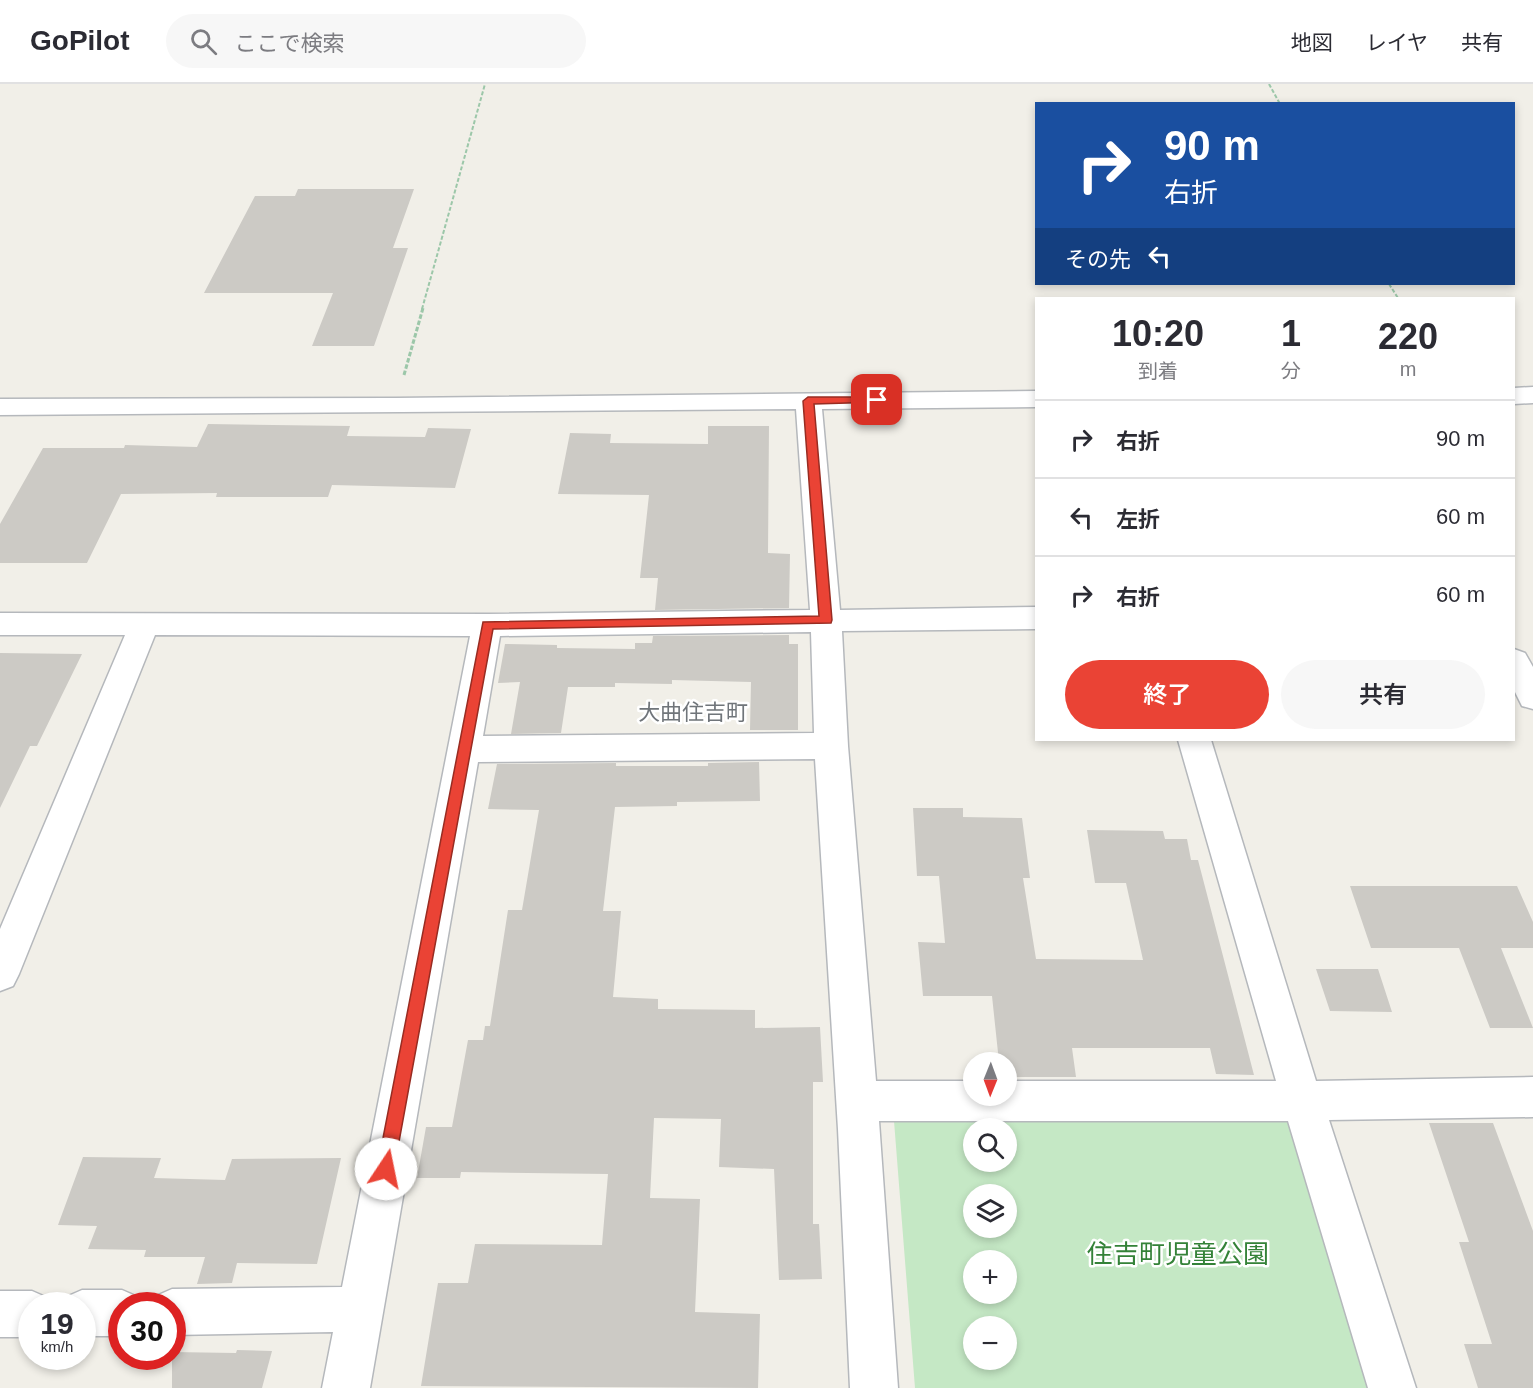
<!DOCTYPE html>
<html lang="ja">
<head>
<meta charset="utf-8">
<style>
  :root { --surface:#fff; --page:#f7f7f7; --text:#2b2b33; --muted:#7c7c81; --line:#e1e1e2; --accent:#ea4335 }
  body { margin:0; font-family:Helvetica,"Noto Sans JP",sans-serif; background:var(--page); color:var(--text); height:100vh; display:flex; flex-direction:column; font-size:22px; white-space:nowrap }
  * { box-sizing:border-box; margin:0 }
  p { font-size:20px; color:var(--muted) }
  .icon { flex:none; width:33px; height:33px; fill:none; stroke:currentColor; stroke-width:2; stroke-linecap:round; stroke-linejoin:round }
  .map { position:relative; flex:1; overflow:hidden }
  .sheet { position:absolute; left:1035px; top:213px; width:480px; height:444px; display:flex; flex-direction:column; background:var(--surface); border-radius:0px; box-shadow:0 3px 9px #0003 }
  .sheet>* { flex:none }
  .guide { position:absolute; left:1035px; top:18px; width:480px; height:183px; border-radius:0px; box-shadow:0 3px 9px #0003; background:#1a4fa0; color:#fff; overflow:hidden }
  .needle { width:39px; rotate:181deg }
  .buttons { position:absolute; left:963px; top:968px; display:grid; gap:12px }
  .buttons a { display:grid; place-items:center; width:54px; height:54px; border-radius:50%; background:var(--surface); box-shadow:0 3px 9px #0003; font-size:30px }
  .speed { position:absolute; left:18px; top:1208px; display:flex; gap:12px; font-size:30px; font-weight:700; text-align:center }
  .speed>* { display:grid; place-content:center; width:78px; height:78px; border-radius:50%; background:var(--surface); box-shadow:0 3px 9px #0003; line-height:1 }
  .speed small { font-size:15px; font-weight:400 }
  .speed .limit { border:9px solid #d22; background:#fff; color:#111 }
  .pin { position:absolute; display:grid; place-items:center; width:51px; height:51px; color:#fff; margin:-26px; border-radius:12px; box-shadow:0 3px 9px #0006 }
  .me { position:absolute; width:66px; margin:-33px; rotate:11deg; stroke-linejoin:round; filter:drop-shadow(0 0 4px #0008) }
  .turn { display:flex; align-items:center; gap:21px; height:126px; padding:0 30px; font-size:27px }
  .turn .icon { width:78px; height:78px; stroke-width:2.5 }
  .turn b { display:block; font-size:42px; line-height:51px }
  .then { display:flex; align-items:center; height:57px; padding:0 30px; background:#0003; gap:12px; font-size:22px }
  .eta { display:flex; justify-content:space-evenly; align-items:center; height:102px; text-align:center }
  .eta b { font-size:36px; font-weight:600; line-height:42px }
  .action { display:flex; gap:12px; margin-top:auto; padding:12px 30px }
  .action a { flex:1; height:69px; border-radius:36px; background:var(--accent); color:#fff; font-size:24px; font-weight:600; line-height:69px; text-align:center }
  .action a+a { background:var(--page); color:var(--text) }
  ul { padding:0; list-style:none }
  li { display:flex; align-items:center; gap:18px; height:78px; padding:0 30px; border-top:2px solid var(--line) }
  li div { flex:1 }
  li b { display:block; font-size:22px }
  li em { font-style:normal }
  header { display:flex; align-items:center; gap:36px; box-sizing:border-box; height:84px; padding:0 30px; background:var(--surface); border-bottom:2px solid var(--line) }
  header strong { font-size:28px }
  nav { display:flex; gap:33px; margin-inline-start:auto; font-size:21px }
  .search { width:420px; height:54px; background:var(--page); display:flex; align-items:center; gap:15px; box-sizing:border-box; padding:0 21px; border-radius:33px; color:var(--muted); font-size:22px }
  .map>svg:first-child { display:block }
</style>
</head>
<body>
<header>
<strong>GoPilot</strong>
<div class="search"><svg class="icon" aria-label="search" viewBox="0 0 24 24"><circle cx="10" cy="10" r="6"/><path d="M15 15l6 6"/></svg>ここで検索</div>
<nav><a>地図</a><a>レイヤ</a><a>共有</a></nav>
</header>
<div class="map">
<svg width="1533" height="1304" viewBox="0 0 1533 1304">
  <rect width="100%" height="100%" fill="#f1efe8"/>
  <path fill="#c5e8c5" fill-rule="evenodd" d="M 1293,1034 L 1370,1304 L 915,1304 L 894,1037 ZM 974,1044 L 1006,1044 L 1006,1077 L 974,1077 ZM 974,1110 L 1006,1110 L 1006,1143 L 974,1143 ZM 974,1176 L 1006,1176 L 1006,1209 L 974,1209 ZM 974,1242 L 1006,1242 L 1006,1275 L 974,1275 Z"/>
  <path fill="#cccac5" d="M 298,105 L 414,105 L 393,164 L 408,164 L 374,262 L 312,262 L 333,209 L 204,209 L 255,112 L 295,112 Z
    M 208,340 L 350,342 L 347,352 L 425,353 L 428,344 L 471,345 L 455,404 L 332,401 L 328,413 L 216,413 L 217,409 L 121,410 L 87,479 L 0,479 L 0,440 L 43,364 L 124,364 L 125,361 L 197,363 Z
    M 708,342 L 769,342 L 768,469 L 790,470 L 789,524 L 655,526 L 658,494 L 640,494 L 649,411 L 558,410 L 570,349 L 611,350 L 610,359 L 708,360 Z
    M 789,551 L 789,560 L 798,560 L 798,646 L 750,646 L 751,598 L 672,596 L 672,600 L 615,599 L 615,603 L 568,603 L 561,649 L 511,650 L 520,598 L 498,599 L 505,560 L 557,561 L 557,564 L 635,565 L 635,559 L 652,559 L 653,552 Z
    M 0,569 L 82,570 L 37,662 L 30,662 L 0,724 Z
    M 759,678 L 760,717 L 677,718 L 677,722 L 615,723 L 603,827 L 621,827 L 613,913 L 658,915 L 658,925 L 755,926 L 755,944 L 820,943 L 823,998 L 813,998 L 813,1140 L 819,1140 L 822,1195 L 779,1196 L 774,1085 L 719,1083 L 721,1035 L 654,1034 L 650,1114 L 700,1115 L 695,1228 L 760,1230 L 758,1304 L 421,1302 L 438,1199 L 468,1199 L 475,1160 L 602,1161 L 608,1090 L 461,1088 L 460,1094 L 417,1094 L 426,1043 L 452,1043 L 468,956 L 483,956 L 485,942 L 490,942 L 508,826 L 522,826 L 539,726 L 488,725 L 497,680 L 616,679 L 616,682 L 708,682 L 708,679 Z
    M 913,724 L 963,724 L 963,733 L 1022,734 L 1030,794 L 1023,794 L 1036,875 L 1143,876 L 1126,799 L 1095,799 L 1087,746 L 1163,747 L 1165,755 L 1187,755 L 1191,776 L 1198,776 L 1254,991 L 1216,990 L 1210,964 L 1072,964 L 1076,993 L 1006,993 L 1006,978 L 999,978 L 992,912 L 923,912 L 918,858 L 945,859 L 939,792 L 917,792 Z
    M 1350,802 L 1517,802 L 1533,838 L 1533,864 L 1501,864 L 1533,944 L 1490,944 L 1459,864 L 1371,864 Z
    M 1316,885 L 1378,885 L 1392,928 L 1330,927 Z
    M 1429,1039 L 1493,1039 L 1533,1147 L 1533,1304 L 1478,1304 L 1464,1260 L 1492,1260 L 1459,1158 L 1469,1158 Z
    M 83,1073 L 161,1074 L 154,1094 L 225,1096 L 232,1075 L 341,1074 L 317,1180 L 237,1179 L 232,1199 L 197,1200 L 205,1173 L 144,1173 L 146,1166 L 88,1165 L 97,1142 L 58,1141 Z
    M 237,1266 L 272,1267 L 262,1304 L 172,1304 L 172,1268 L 236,1269 Z"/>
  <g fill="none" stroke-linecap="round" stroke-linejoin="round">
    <defs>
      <path id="minor" d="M 1533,303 L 1533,319 L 1514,320 L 1514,304 Z
        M 1036,307 L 1036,323 L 822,325 L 840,526 L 1036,523 L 1036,545 L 842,547 L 848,662 L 876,997 L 974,997 L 974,1011 L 1006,1011 L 1006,997 L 1276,997 L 1178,656 L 1211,656 L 1316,997 L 1533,993 L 1533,1033 L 1329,1036 L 1416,1304 L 1368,1304 L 1288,1037 L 879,1037 L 898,1304 L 850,1304 L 838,1045 L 815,675 L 478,678 L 370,1304 L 322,1304 L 333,1248 L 172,1251 L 172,1221 L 152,1221 L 156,1212 L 172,1205 L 342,1203 L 470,552 L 155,551 L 19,890 L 13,902 L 0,907 L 0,845 L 125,551 L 0,551 L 0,529 L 487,530 L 810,526 L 796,325 L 0,331 L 0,315 L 396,314 ZM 811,548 L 814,649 L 483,652 L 500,552 Z
        M 1514,565 L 1525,569 L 1533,583 L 1533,625 L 1522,622 L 1514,606 Z
        M 82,1206 L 122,1206 L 138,1213 L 141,1221 L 122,1221 L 122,1252 L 82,1252 L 82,1221 L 63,1221 L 66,1213 Z
        M 0,1207 L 32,1207 L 48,1214 L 51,1221 L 32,1221 L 32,1253 L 0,1253 Z"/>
    </defs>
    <use href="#minor" stroke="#b5b8bc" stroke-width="3"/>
    <path stroke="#9cc7a9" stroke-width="2" stroke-dasharray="4 2" stroke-linecap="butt" d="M 1269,0 L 1280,20
      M 1389,200 L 1398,214
      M 422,225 L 485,0"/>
    <path stroke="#9cc7a9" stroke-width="3" stroke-dasharray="4.5 2" stroke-linecap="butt" d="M 404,291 L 423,224"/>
    <use href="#minor" fill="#fff" fill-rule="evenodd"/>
  </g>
  <path fill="#ea4335" stroke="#982c22" stroke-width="1.5" d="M 877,313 L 882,316 L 881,318 L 814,320 L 832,536 L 831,539 L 493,545 L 394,1085 L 392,1091 L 386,1094 L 379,1091 L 377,1085 L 483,538 L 819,532 L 803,317 L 808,313 Z"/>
  <g text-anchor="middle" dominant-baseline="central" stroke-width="5" stroke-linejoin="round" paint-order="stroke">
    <g font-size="22" fill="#70757a" stroke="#fff">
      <text x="693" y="628">大曲住吉町</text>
    </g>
    <g font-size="26" fill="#348238" stroke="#fff">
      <text x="1178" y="1170">住吉町児童公園</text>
    </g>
  </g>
</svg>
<div class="buttons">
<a><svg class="needle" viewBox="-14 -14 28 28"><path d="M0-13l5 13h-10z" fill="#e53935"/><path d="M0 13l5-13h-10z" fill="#7c7c81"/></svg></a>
<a><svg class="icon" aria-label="search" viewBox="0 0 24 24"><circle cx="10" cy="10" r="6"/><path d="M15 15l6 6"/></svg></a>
<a><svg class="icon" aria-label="layers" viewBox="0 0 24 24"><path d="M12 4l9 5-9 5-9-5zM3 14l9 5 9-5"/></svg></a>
<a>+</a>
<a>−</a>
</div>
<div class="speed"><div>19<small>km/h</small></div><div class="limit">30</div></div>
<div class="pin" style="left:877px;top:316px;background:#d93025"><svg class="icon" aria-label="arrive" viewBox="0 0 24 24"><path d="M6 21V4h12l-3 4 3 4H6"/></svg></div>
<svg class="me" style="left:386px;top:1085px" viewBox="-20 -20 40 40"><circle r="19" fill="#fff"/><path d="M0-13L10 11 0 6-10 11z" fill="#ea4335"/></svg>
<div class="guide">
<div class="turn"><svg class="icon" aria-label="right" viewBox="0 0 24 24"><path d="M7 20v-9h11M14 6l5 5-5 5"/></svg><div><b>90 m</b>右折</div></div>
<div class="then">その先<svg class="icon" aria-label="left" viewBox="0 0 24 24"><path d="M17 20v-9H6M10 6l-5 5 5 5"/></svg></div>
</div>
<section class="sheet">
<div class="eta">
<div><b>10:20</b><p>到着</p></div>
<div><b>1</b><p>分</p></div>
<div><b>220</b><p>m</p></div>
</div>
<ul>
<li><svg class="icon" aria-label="right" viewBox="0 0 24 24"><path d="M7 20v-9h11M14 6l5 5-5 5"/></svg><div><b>右折</b></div><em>90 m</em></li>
<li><svg class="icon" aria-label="left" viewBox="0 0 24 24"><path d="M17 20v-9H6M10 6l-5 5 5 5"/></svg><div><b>左折</b></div><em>60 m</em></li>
<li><svg class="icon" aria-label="right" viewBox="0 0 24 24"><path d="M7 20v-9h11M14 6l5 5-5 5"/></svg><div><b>右折</b></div><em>60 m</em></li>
</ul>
<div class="action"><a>終了</a><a>共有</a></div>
</section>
</div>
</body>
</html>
